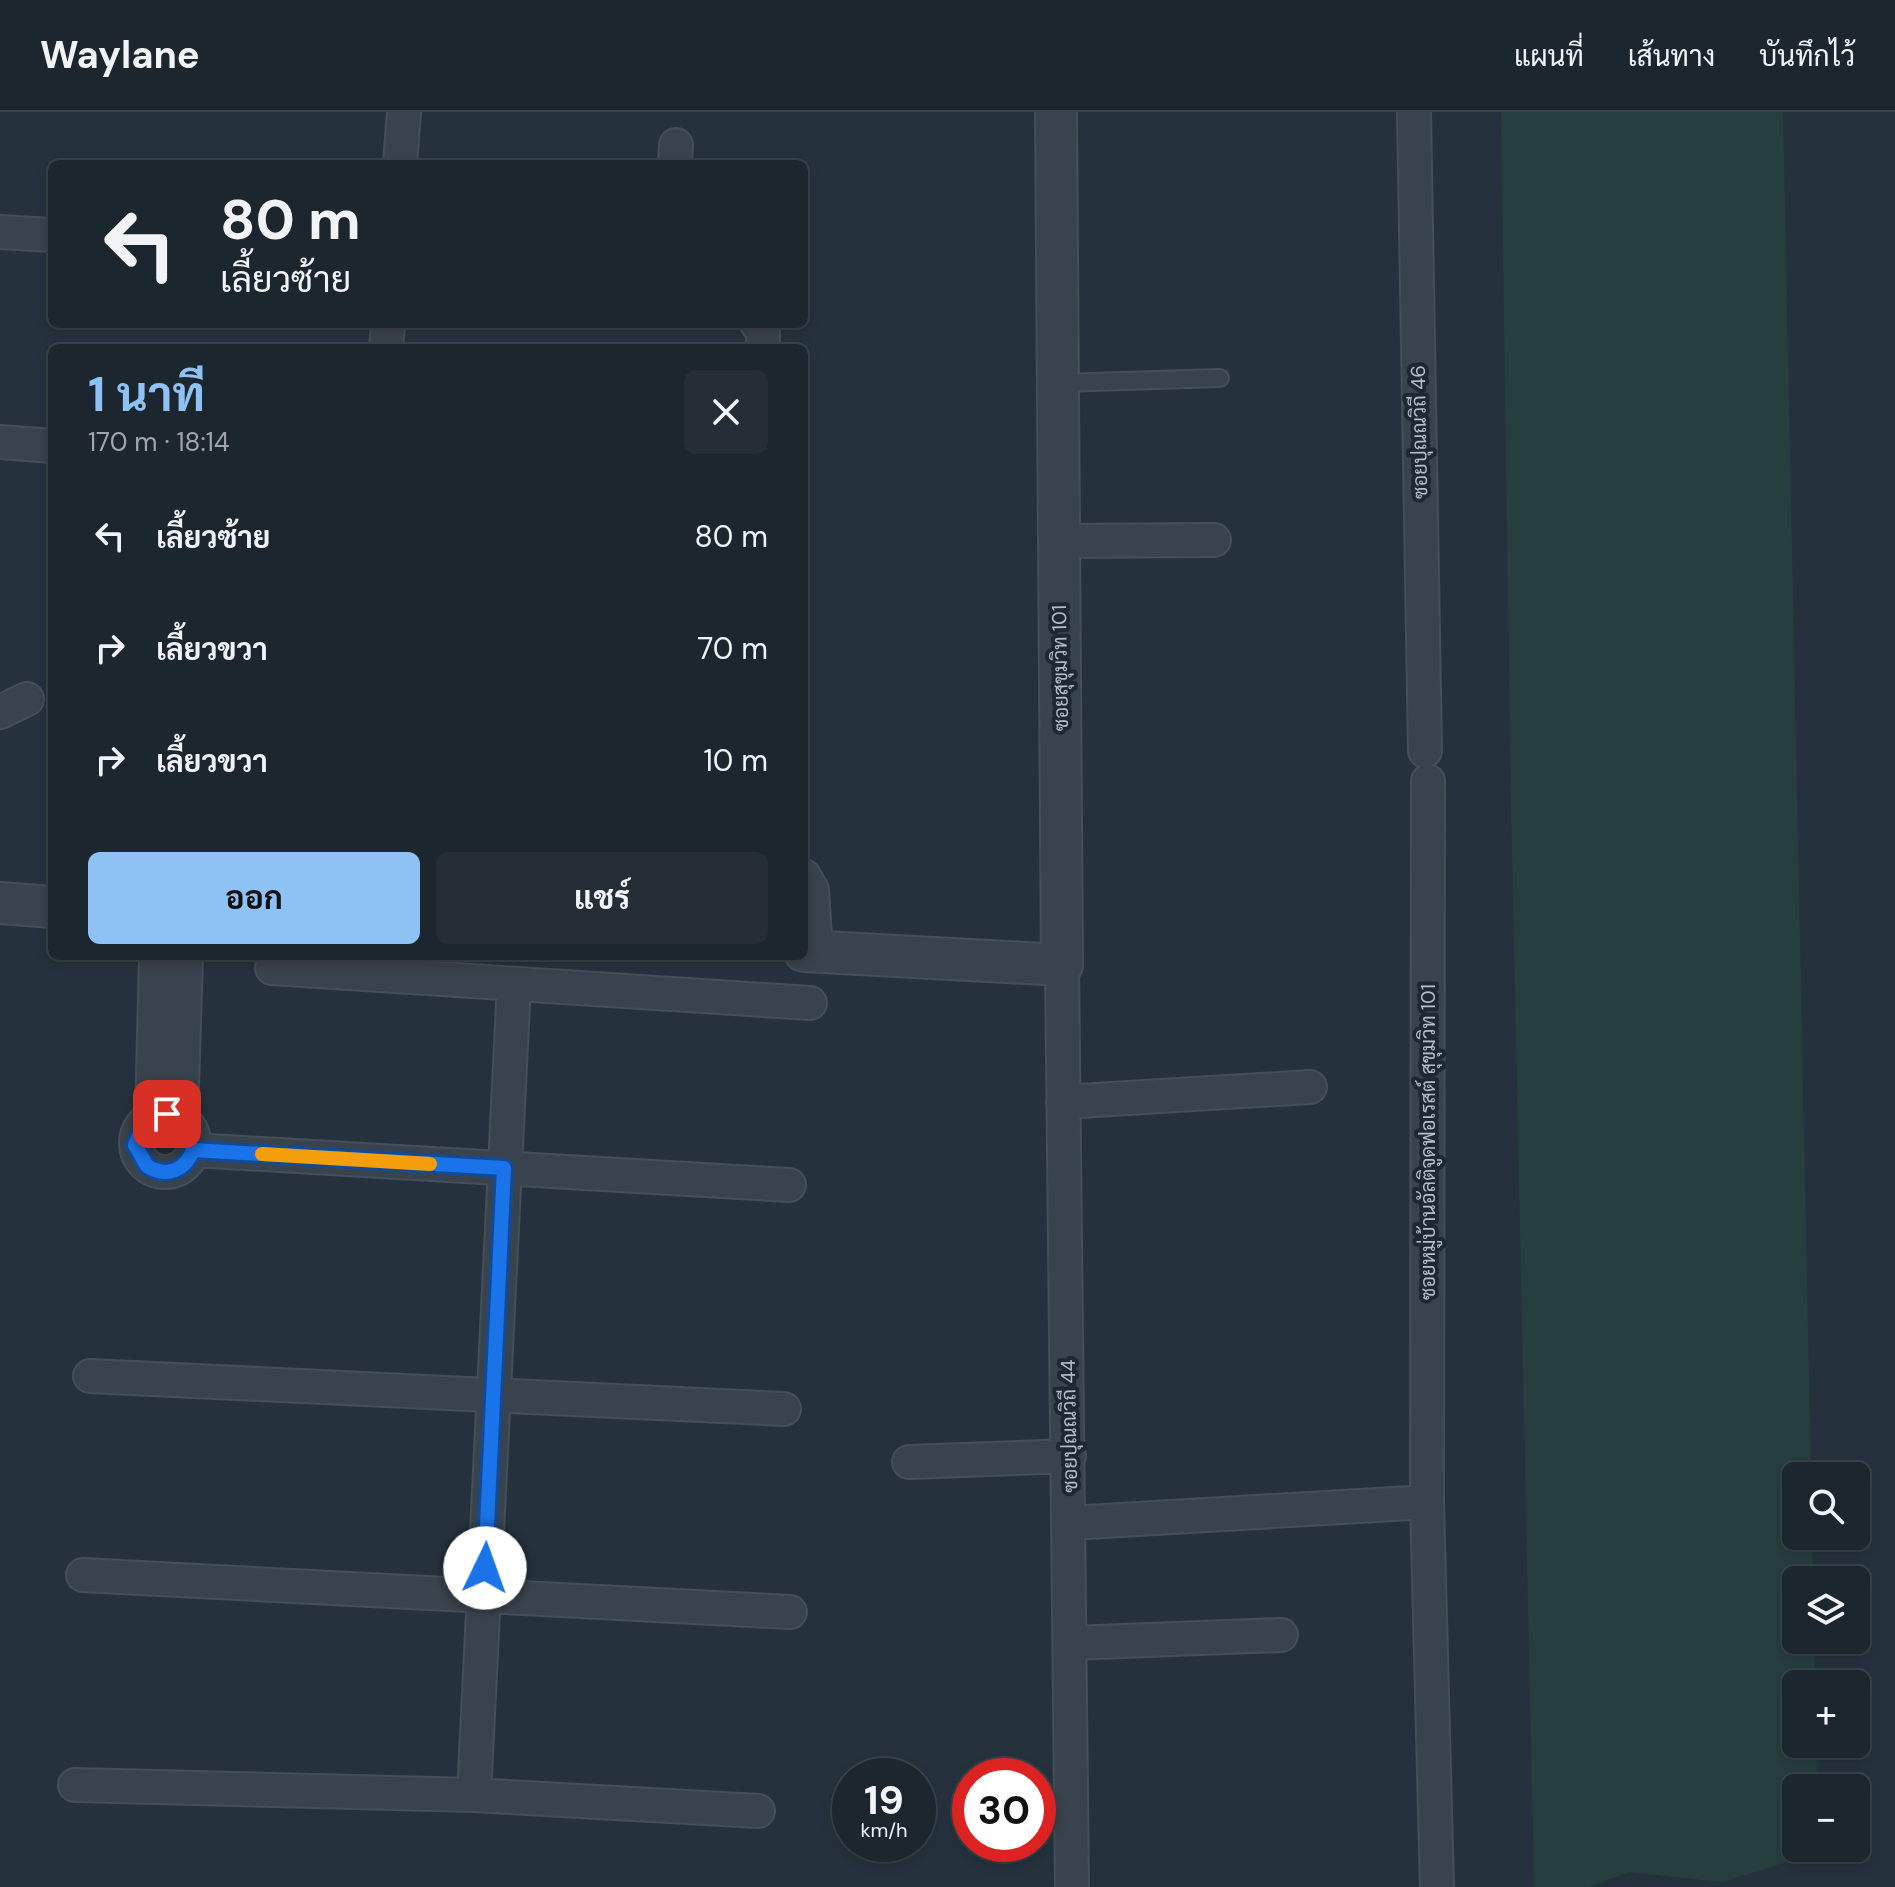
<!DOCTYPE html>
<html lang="th">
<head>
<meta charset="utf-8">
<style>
  :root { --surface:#1c262e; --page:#252e36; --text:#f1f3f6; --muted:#a0a5aa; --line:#3a434a; --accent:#8ec1f4 }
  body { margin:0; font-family:"DM Sans",Sarabun,sans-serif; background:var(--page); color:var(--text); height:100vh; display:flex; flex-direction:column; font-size:30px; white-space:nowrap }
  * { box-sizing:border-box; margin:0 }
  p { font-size:26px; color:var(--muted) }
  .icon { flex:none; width:44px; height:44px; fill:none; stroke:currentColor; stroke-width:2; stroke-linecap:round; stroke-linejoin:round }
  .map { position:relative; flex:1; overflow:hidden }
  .sheet { position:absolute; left:48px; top:232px; width:760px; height:616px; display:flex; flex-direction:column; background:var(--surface); border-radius:12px; box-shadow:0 4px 12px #0003,0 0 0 2px var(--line) }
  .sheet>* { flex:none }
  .top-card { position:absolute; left:48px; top:48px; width:760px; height:168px; border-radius:12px; box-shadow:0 4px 12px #0003,0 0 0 2px var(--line); background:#1c262e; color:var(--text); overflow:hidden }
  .fabs { position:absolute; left:1782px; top:1350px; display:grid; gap:16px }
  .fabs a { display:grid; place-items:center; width:88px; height:88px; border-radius:12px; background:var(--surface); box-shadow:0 4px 12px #0003,0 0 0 2px var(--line); font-size:40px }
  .speed { position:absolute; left:832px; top:1646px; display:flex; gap:16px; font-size:40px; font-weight:700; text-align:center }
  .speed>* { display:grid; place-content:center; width:104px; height:104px; border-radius:50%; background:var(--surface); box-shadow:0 4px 12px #0003,0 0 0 2px var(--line); line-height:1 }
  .speed small { font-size:20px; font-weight:400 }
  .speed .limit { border:12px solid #d22; background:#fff; color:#111 }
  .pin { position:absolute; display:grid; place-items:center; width:68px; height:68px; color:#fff; margin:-34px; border-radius:16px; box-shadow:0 4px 12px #0006 }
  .me { position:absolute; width:88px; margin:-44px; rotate:3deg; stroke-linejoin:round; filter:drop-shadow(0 0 6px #0008) }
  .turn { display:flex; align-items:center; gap:28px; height:168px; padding:0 40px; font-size:36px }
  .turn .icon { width:104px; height:104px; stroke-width:2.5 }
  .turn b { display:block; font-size:56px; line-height:68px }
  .round { display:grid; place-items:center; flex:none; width:84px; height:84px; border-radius:12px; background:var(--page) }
  .summary { display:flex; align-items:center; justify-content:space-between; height:136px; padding:0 40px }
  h1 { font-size:48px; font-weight:700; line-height:60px; color:var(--accent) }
  .primary-button { display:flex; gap:16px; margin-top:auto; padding:16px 40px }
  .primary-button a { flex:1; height:92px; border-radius:12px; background:var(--accent); color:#111; font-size:32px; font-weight:700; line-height:92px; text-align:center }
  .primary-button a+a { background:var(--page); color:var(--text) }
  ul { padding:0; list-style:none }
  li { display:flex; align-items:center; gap:24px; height:112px; padding:0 40px }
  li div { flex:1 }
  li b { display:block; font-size:30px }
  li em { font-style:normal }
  header { display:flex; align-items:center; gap:48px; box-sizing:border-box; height:112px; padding:0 40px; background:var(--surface); border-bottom:2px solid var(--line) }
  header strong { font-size:38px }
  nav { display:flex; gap:44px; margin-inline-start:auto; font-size:28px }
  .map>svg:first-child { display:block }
</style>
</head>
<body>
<header>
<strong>Waylane</strong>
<nav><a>แผนที่</a><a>เส้นทาง</a><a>บันทึกไว้</a></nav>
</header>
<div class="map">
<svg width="1895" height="1775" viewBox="0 0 1895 1775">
  <rect width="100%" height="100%" fill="#25323d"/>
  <path fill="#273e3e" d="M 1501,0 L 1783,0 L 1811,1364 L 1796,1364 L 1796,1424 L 1812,1424 L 1813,1468 L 1796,1468 L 1796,1528 L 1814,1528 L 1815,1572 L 1796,1572 L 1796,1632 L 1816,1632 L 1817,1676 L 1796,1676 L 1796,1736 L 1799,1736 L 1787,1750 L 1722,1770 L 1628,1760 L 1590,1775 L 1534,1775 L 1511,693 Z"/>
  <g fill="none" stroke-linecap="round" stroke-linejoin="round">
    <defs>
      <path id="service" d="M 1059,271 L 1220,266"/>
      <path id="minor" d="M 1414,0 L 1425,639
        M 400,52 L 404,0
        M 675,52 L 676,33
        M 0,120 L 52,123
        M 757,212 L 763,220 L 763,236
        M 386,236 L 388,212
        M 0,330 L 52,334
        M 1059,429 L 1214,428
        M 0,600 L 27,587
        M 1428,669 L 1427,1390 L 1437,1775
        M 804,764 L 812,778 L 816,840
        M 1062,853 L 1072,1775
        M 272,856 L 810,891
        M 1063,990 L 1310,975
        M136 1031a29 29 0 1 1 58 0a29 29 0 1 1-58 0Z
        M 152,1005 L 156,844
        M 181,1007 L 186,844
        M 193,1038 L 789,1073
        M 90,1264 L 784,1297
        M 909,1350 L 1069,1344
        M 1070,1411 L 1427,1390
        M 83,1463 L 790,1500
        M 1071,1531 L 1281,1523
        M 75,1673 L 474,1683 L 758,1699
        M 474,1683 L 514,872"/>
      <path id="tertiary" d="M 0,791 L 52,795
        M 804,839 L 1062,853 L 1056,0"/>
    </defs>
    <use href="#service" stroke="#454f59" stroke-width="20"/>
    <use href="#minor" stroke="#454f59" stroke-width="36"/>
    <use href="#tertiary" stroke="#454f59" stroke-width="44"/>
    <use href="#service" stroke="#39434d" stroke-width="16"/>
    <use href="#minor" stroke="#39434d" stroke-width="32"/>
    <use href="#tertiary" stroke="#39434d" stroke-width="40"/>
  </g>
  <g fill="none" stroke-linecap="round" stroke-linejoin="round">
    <defs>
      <path id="route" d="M 167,1002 L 145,1010 L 135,1033 L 147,1054 C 166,1066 185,1059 193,1038 L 504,1056 L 485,1456"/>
    </defs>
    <use href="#route" stroke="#114b97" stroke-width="20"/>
    <use href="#route" stroke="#1a73e8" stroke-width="14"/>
    <path stroke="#f59e0b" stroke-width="14" d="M 262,1042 L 430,1052"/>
  </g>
  <g text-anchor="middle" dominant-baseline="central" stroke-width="8" stroke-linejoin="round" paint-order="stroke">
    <g font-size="20" fill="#b4bec8" stroke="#1e2832">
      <text transform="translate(1419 320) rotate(-91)">ซอยปุณณวิถี 46</text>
      <text transform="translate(1060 556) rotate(-91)">ซอยสุขุมวิท 101</text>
      <text transform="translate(1428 1030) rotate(-90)">ซอยหมู่บ้านอัลติจูดฟอเรสต์ สุขุมวิท 101</text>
      <text transform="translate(1069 1314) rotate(-91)">ซอยปุณณวิถี 44</text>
    </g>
  </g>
</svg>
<div class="fabs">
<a><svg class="icon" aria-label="search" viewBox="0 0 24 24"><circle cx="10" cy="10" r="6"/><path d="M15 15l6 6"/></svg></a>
<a><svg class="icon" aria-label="layers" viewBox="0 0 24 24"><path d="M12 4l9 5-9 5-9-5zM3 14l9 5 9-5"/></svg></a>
<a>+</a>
<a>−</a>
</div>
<div class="speed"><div>19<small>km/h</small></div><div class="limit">30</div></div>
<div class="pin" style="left:167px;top:1002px;background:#d93025"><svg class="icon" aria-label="arrive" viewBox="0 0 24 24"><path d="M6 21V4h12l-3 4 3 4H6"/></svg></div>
<svg class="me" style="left:485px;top:1456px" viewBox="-20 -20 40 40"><circle r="19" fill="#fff"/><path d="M0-13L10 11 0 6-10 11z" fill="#1a73e8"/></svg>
<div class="top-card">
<div class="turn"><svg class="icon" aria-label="left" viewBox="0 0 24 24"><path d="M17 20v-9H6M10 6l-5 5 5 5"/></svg><div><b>80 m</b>เลี้ยวซ้าย</div></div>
</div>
<section class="sheet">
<div class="summary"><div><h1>1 นาที</h1><p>170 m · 18:14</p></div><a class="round"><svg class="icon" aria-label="close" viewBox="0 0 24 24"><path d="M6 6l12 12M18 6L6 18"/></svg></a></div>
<ul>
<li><svg class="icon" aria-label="left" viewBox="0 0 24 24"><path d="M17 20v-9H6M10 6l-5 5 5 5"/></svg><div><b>เลี้ยวซ้าย</b></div><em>80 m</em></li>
<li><svg class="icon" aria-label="right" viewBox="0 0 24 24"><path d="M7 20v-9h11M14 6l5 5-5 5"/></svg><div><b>เลี้ยวขวา</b></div><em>70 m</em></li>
<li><svg class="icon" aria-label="right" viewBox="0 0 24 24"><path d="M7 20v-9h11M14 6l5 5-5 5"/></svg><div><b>เลี้ยวขวา</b></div><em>10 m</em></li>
</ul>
<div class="primary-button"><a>ออก</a><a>แชร์</a></div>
</section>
</div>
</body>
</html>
